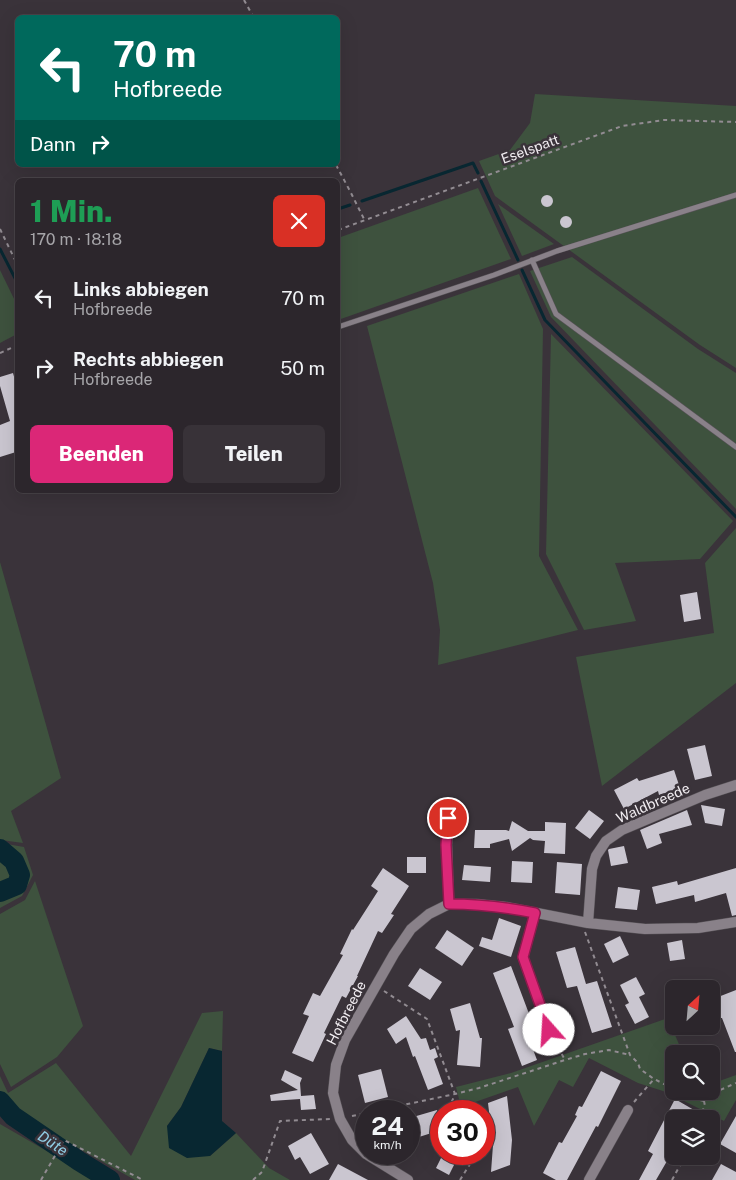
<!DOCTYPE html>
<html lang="de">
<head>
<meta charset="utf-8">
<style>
  :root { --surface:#2c262c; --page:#383238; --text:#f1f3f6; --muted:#a6a5a9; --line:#484348; --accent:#db2777 }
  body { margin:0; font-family:"Public Sans",sans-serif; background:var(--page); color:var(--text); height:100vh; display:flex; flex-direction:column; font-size:19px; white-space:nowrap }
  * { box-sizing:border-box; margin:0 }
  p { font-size:16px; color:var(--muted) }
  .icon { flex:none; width:28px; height:28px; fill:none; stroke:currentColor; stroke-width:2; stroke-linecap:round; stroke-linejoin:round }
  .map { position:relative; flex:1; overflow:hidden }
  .side { position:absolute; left:15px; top:178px; width:325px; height:315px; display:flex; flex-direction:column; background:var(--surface); border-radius:8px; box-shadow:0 5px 20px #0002,0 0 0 1px var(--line) }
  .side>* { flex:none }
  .top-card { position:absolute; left:15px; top:15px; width:325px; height:152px; border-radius:8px; box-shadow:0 5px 20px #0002,0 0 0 1px var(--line); background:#00695c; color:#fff; overflow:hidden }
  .needle { width:32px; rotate:26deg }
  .controls { position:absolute; left:665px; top:980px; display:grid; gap:10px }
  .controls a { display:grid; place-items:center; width:55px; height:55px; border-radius:8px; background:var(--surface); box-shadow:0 5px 20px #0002,0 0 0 1px var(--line); font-size:25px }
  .speed { position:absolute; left:355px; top:1100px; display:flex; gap:10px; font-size:25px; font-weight:700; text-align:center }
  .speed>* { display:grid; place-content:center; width:65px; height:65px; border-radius:50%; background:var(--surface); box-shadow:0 5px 20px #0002,0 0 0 1px var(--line); line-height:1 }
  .speed small { font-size:12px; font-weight:400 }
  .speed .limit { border:8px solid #d22; background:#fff; color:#111 }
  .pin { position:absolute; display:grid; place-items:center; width:42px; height:42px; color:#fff; margin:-21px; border:2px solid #fff; border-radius:50%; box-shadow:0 1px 5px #0007 }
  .me { position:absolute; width:55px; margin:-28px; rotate:341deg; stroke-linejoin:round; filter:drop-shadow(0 0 4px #0008) }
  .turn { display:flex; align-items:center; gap:18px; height:105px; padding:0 15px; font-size:22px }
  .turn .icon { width:65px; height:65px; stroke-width:2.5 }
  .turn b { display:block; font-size:35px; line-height:42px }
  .then { display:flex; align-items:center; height:48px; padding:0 15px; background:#0003; gap:10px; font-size:19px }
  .round { display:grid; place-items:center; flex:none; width:52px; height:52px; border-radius:8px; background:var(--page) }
  .head { display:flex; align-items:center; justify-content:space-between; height:85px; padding:0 15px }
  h1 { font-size:30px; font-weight:800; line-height:38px; color:#1e9e55 }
  .cta { display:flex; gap:10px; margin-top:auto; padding:10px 15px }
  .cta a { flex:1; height:58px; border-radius:8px; background:var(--accent); color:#fff; font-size:20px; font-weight:800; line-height:58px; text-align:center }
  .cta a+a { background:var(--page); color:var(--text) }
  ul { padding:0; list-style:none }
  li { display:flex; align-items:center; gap:15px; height:70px; padding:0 15px }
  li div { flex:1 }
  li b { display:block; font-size:19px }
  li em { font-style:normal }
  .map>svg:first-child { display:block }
</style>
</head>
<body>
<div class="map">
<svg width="736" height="1180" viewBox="0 0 736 1180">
  <rect width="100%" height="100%" fill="#3a333a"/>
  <path fill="#3e523e" d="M 535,94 L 736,106 L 736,368 L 700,345 L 495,196 L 479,161 L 510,150 L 530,123 Z
    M 478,188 L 511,259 L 338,320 L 338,238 Z
    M 498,204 L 554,244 L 522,256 Z
    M 572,257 L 698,349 L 736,373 L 736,509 L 551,317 L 530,271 Z
    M 0,270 L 17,305 L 17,334 L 0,343 Z
    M 519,274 L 543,329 L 539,556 L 578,630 L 438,665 L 440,630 L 433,583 L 367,326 Z
    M 551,334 L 733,521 L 700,559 L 615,563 L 636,621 L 584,630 L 546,554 Z
    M 736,528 L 736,683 L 602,786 L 576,657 L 714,633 L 705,563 Z
    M 0,562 L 61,778 L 11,811 L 23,843 L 1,840 L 0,839 Z
    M 1,843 L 24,847 L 33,875 L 22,896 L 0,908 L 0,845 Z
    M 35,881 L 83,1026 L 57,1057 L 11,1087 L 0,1064 L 0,914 L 25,900 Z
    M 223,1011 L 222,1051 L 209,1048 L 181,1107 L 167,1126 L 210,1156 L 236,1133 L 269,1168 L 290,1180 L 135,1180 L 64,1140 L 22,1112 L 0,1116 L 0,1076 L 8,1093 L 56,1063 L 131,1156 L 202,1013 Z
    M 668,1018 L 683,1054 L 674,1054 L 674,1091 L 711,1091 L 711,1084 L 736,1075 L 736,1100 L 724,1121 L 666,1092 L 638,1083 L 589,1058 L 573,1087 L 559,1080 L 534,1126 L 518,1087 L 461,1107 L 456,1087 L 511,1073 Z
    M 0,1124 L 97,1180 L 0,1180 Z"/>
  <path fill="#082731" d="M 209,1048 L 222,1051 L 222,1121 L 236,1133 L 210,1156 L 187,1158 L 169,1148 L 167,1126 L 181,1107 Z"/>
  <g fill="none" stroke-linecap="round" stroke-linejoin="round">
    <path stroke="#082731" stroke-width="3" d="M 481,181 L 518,260
      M 362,201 L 473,163 L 478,173
      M 338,209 L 350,205
      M 0,249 L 18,284
      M 522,270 L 545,320 L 736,517"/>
    <path stroke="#082731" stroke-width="20" d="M 0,849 L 14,861 L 20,875 L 17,885 L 0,892
      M 0,1101 L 13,1116 L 79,1161 L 110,1180"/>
  </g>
  <path fill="#cac6d0" d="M541 201a6 6 0 1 1 12 0a6 6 0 1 1-12 0Z
    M560 222a6 6 0 1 1 12 0a6 6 0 1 1-12 0Z
    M 13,373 L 18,391 L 18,448 L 15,449 L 16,452 L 0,457 L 0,425 L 10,421 L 0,386 L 0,377 Z
    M 697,592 L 701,619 L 684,622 L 680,595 Z
    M 705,745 L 712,776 L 695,780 L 687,749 Z
    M 674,770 L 680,788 L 659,795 L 658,791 L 624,809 L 614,790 L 637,778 L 639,781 Z
    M 701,805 L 725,809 L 722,826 L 705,823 Z
    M 589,810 L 604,821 L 590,839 L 575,828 Z
    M 687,810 L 692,825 L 659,834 L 662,843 L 647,849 L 640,830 Z
    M 512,821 L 528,831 L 545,831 L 545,822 L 566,823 L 565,854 L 544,853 L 545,841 L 533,840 L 530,838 L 512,851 L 509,839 L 490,844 L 490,848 L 474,848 L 475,830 L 506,830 L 509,831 Z
    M 624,846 L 628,863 L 611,866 L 608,850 L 609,849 Z
    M 407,857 L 426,857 L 426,873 L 407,873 Z
    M 512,861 L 533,862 L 532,883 L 511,882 Z
    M 557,862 L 582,864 L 580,895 L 555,893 Z
    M 464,865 L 491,867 L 490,882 L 462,880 Z
    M 383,868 L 409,886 L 391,914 L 394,915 L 382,933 L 378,931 L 357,976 L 358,976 L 346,998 L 342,996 L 324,1033 L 326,1034 L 313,1062 L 292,1053 L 309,1016 L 303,1014 L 313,993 L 320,996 L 343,955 L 340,954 L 352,929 L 353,930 L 378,891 L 371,886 Z
    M 736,868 L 736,915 L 732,916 L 726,893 L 695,902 L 694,895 L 656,904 L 652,887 L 677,881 L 678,885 Z
    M 618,887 L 640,890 L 637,910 L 615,908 Z
    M 499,918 L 521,926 L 511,957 L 479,946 L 482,937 L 492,940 Z
    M 447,930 L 474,948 L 462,966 L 435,948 Z
    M 620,936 L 629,955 L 613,963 L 604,944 Z
    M 682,940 L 685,959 L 670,961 L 667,943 Z
    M 575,947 L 586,984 L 597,981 L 612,1027 L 592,1033 L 577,986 L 567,988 L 556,952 Z
    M 511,966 L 531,1019 L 523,1023 L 537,1060 L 522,1066 L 508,1029 L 514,1027 L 493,973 Z
    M 420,968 L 442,982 L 430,1000 L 408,986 Z
    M 636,977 L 645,994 L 639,997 L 649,1017 L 635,1024 L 625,1005 L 629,1003 L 620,985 Z
    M 736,990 L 736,1052 L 735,1052 L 722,1018 L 720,1018 L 713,999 Z
    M 470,1003 L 480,1038 L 482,1038 L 480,1067 L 457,1065 L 460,1030 L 456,1031 L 450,1009 Z
    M 406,1016 L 421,1039 L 426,1038 L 430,1050 L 435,1048 L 438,1057 L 434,1059 L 443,1084 L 428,1090 L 415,1056 L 413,1057 L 406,1037 L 396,1044 L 387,1029 Z
    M 381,1069 L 388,1097 L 365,1103 L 358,1075 Z
    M 285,1070 L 302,1078 L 300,1083 L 301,1096 L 314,1095 L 316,1109 L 301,1110 L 300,1099 L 271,1101 L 270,1095 L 298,1090 L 281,1080 Z
    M 601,1071 L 621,1081 L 598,1127 L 596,1126 L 567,1180 L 556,1180 L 543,1173 L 559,1142 L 562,1143 L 577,1116 L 575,1115 L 579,1106 L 582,1107 Z
    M 507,1096 L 512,1140 L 510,1165 L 491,1172 L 493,1145 L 488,1103 Z
    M 675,1099 L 694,1110 L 689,1119 L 674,1119 L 674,1149 L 656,1180 L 639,1180 L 653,1154 L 648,1151 Z
    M 437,1110 L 441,1125 L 441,1130 L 419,1137 L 413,1117 Z
    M 736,1116 L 736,1153 L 720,1144 Z
    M 311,1133 L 329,1164 L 310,1174 L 300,1157 L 295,1160 L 288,1146 Z
    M 443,1154 L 447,1154 L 457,1159 L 449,1175 L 436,1168 Z
    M 338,1164 L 368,1180 L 329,1180 Z
    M 721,1164 L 736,1172 L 736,1180 L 712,1180 Z"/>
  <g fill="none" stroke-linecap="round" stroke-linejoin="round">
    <defs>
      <path id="lane" d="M 532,260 L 556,314 L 736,447
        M 338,327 L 494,275 L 557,251 L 736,195"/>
      <path id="street" d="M 448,818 L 447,845 L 449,904
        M 535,913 L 523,957 L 549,1030
        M 588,923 L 592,869 L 596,856 L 606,841 L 622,830 L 705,795 L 736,785
        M 366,1154 L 352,1140 L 340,1119 L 333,1093 L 336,1065 L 345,1040 L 394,954 L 411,929 L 429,914 L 449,904 L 476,904 L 506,907 L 588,923 L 645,929 L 698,928 L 736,922
        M 366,1154 L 408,1180
        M 589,1180 L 628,1110"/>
    </defs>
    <use href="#lane" stroke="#575257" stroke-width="6"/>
    <use href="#street" stroke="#575257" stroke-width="11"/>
    <path stroke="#928c92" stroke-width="2" stroke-dasharray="4 4" stroke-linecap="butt" d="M 244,0 L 254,18
      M 336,165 L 350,191 L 365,221
      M 0,229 L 18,266
      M 338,230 L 622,126 L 664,120 L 736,122
      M 0,353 L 18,345
      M 585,932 L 630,1055 L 638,1063 L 640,1069 L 654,1079 L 674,1089
      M 384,991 L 427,1019 L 455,1094 L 448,1111
      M 554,1040 L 565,1060
      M 678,1091 L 691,1098 L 704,1101 L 718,1091 L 736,1083
      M 634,1102 L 654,1079
      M 375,1111 L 455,1094 L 479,1088 L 565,1060 L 585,1054 L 609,1050 L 630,1055
      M 352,1116 L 366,1113
      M 698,1119 L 705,1106 L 704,1101
      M 41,1180 L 64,1140 L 143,1180
      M 253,1180 L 262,1172 L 280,1121 L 330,1119
      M 460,1180 L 470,1164 L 465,1154
      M 672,1180 L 685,1156"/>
    <use href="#lane" stroke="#898189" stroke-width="5"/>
    <use href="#street" stroke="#898189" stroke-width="10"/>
  </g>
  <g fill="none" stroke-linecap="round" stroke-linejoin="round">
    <defs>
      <path id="route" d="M 448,818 L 446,845 L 449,904 C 479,904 505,907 535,913 L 523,957 L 549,1030"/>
    </defs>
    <use href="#route" stroke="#8e194d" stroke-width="12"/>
    <use href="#route" stroke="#db2777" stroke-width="9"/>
  </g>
  <g text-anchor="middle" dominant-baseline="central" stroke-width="5" stroke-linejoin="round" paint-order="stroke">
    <g font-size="14" fill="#f1edf1" stroke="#3a333a">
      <text transform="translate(530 149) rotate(-20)">Eselspatt</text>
      <text transform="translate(653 803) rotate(-24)">Waldbreede</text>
      <text transform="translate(346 1013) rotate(-63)">Hofbreede</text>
    </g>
    <g font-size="15" font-style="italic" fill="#91cee6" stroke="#3a333a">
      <text transform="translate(53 1143) rotate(33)">Düte</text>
    </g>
  </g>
</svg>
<div class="controls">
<a><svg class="needle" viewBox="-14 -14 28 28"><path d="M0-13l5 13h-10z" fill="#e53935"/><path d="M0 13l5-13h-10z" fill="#a6a5a9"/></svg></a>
<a><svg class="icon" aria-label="search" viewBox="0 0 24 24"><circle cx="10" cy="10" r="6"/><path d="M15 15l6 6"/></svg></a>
<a><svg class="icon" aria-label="layers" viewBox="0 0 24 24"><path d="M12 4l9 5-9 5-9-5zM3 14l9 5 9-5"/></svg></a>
</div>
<div class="speed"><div>24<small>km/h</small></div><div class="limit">30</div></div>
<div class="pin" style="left:448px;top:818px;background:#d93025"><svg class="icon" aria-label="arrive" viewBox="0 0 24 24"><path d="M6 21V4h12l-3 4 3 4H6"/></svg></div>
<svg class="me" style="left:549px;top:1030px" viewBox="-20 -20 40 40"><circle r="19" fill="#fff"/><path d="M0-13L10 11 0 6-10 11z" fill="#db2777"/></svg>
<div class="top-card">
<div class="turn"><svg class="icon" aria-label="left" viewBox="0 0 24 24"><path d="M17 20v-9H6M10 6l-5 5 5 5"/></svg><div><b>70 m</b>Hofbreede</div></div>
<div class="then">Dann<svg class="icon" aria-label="right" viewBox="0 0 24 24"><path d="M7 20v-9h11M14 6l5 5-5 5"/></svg></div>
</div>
<section class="side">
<div class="head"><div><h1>1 Min.</h1><p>170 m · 18:18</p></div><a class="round" style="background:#d93025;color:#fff"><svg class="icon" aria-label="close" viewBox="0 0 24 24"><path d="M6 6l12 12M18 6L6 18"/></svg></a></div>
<ul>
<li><svg class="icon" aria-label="left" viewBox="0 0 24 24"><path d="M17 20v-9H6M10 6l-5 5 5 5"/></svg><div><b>Links abbiegen</b><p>Hofbreede</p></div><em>70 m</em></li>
<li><svg class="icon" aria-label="right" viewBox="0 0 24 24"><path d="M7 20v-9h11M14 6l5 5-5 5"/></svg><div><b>Rechts abbiegen</b><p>Hofbreede</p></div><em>50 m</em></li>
</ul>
<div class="cta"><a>Beenden</a><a>Teilen</a></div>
</section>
</div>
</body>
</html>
